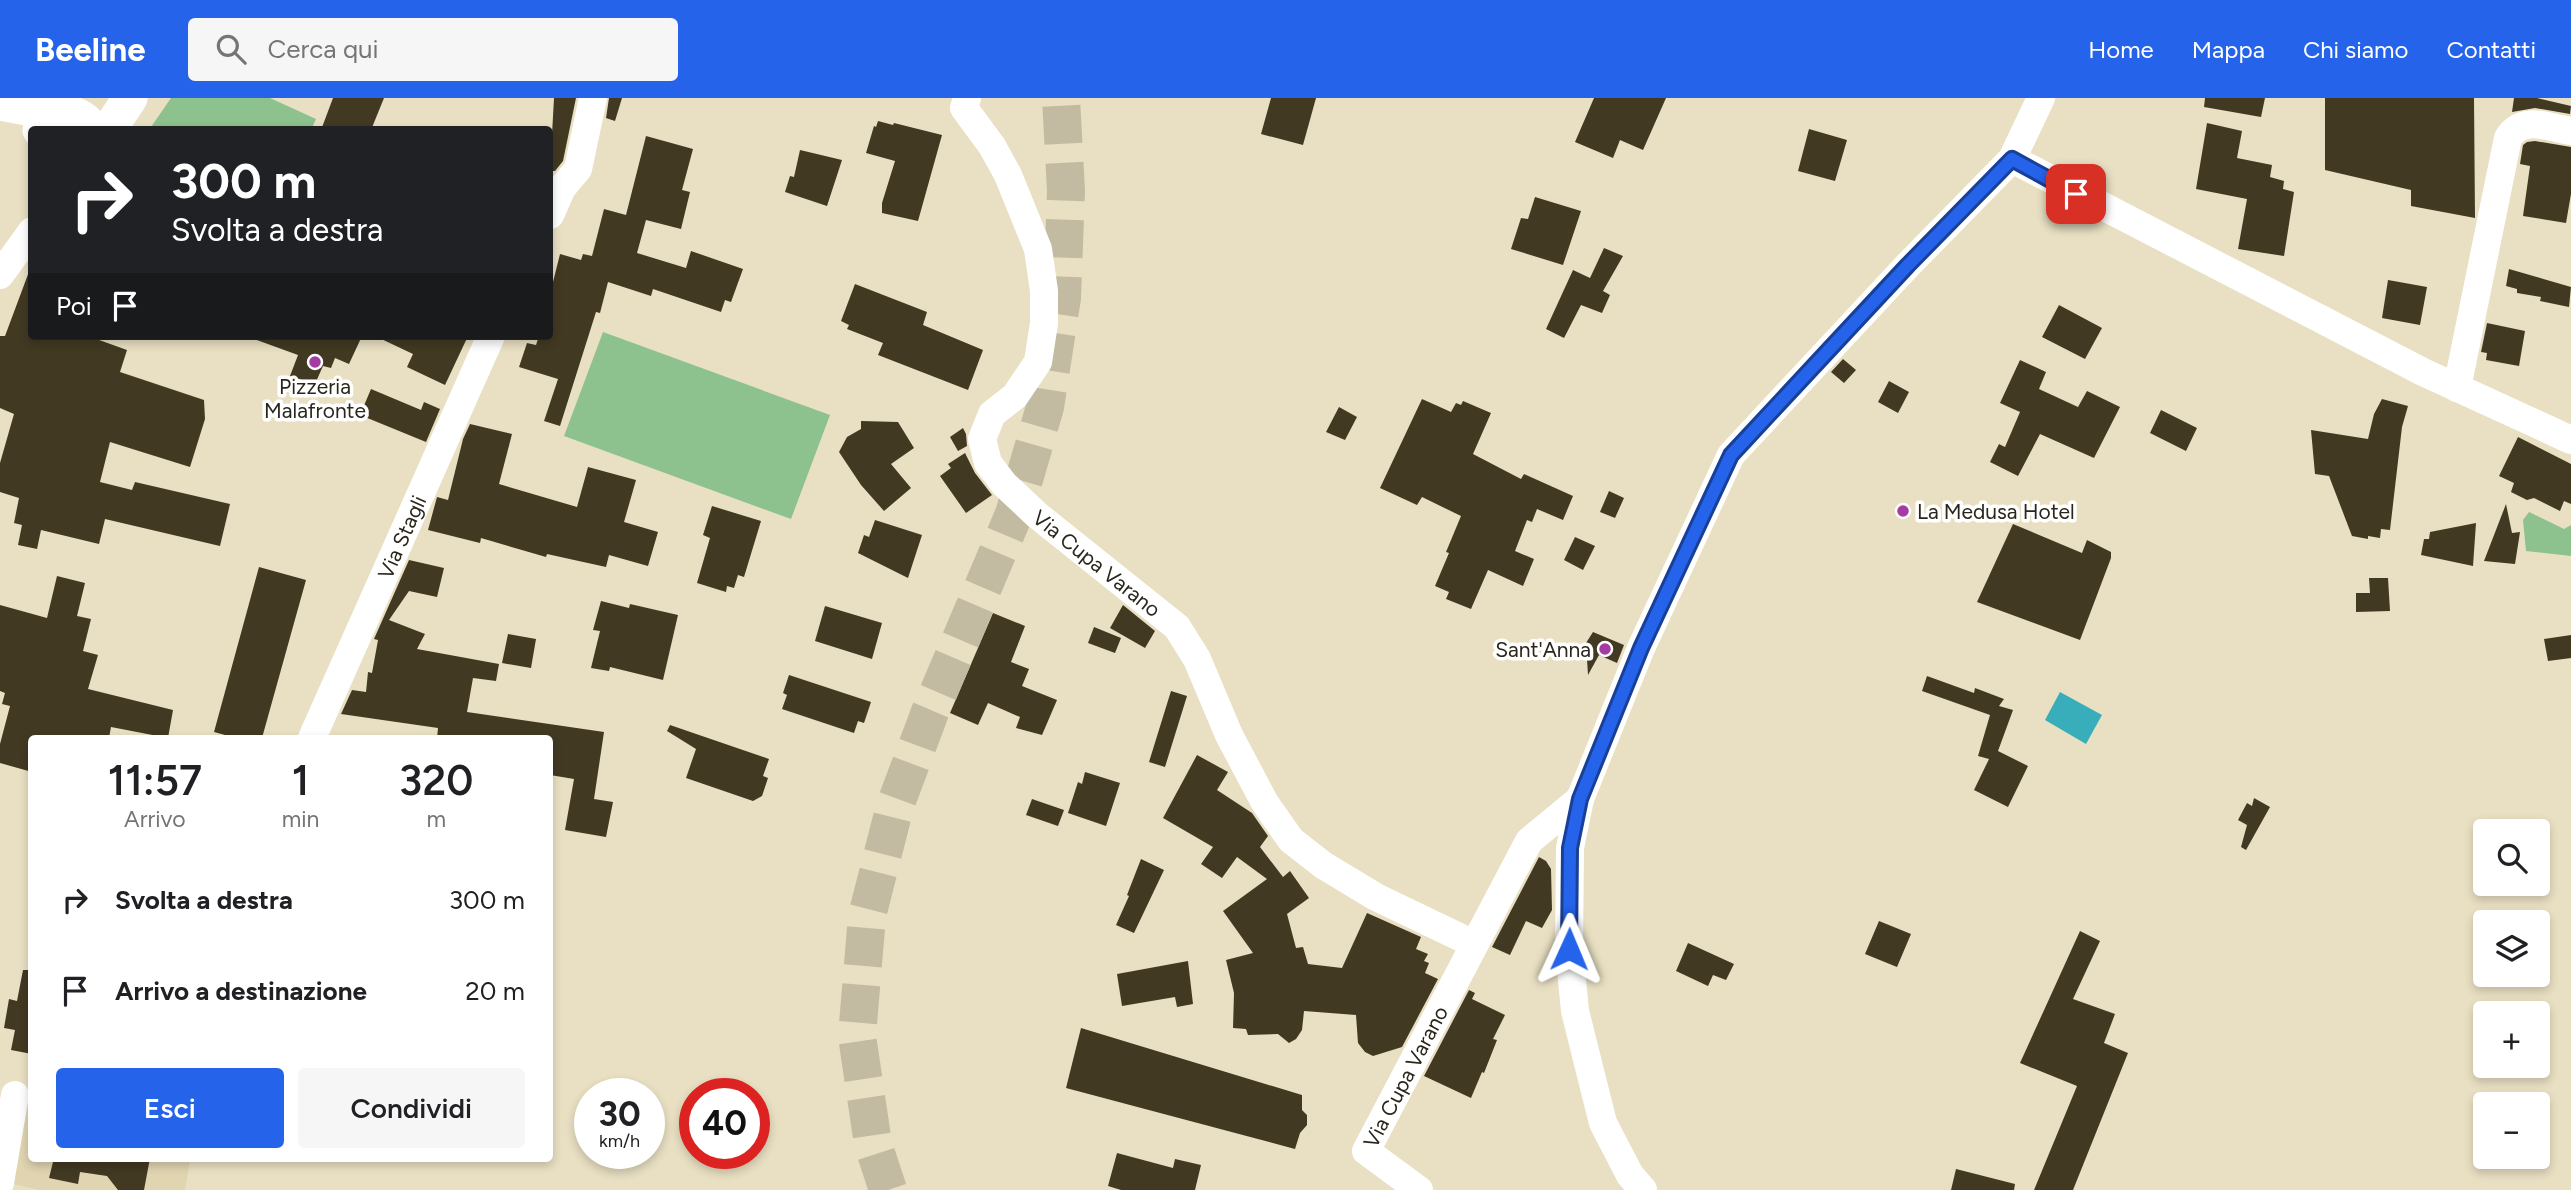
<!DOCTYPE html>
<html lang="it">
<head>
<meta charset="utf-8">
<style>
  :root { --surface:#fff; --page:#f6f6f6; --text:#202124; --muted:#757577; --accent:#2563eb }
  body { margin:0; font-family:Figtree,sans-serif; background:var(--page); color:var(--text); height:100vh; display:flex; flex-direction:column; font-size:26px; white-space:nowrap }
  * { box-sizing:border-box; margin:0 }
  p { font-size:23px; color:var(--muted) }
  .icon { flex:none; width:38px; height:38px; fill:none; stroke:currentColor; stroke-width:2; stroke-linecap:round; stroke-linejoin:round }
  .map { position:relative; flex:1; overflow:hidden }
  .drawer { position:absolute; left:28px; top:637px; width:525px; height:427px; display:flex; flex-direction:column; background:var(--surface); border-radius:7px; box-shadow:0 4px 10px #0003 }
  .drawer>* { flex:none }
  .top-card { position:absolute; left:28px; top:28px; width:525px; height:214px; border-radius:7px; box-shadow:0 4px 10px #0003; background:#202124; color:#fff; overflow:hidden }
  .tools { position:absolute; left:2473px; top:721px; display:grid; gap:14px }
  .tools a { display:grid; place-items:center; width:77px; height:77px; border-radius:7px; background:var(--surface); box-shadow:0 4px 10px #0003; font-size:35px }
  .speed { position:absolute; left:574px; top:980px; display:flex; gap:14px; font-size:35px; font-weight:700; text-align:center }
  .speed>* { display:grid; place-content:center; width:91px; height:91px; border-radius:50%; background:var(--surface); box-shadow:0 4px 10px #0003; line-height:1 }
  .speed small { font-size:18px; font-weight:400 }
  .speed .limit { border:10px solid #d22; background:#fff; color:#111 }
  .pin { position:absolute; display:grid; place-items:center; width:60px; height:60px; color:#fff; margin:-30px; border-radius:14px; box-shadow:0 4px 10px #0006 }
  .me { position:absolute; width:77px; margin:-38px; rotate:1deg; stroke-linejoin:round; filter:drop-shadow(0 0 5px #0008) }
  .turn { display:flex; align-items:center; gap:24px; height:147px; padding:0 28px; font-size:32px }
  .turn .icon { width:91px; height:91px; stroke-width:2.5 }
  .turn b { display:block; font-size:49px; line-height:60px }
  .then { display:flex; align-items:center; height:66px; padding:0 28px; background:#0003; gap:14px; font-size:26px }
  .eta { display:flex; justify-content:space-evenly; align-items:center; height:119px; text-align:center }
  .eta b { font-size:42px; font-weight:600; line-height:49px }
  .action { display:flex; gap:14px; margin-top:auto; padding:14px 28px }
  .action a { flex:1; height:80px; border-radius:7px; background:var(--accent); color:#fff; font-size:28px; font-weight:600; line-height:80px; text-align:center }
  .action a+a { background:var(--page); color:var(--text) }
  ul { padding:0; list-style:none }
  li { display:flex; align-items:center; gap:21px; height:91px; padding:0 28px }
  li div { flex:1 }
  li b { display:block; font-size:26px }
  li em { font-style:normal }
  header { display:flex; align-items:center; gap:42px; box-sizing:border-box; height:98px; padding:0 35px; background:var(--accent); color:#fff }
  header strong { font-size:33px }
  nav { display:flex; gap:38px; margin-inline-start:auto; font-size:24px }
  .search { width:490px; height:63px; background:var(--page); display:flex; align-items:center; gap:18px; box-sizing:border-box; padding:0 24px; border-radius:7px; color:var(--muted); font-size:26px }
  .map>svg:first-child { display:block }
</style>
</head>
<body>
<header>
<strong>Beeline</strong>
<div class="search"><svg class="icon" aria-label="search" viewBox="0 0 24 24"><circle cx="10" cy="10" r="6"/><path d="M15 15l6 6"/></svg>Cerca qui</div>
<nav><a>Home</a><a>Mappa</a><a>Chi siamo</a><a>Contatti</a></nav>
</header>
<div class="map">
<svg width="2571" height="1092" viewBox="0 0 2571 1092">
  <rect width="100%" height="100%" fill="#e9e0c3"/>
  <path fill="#e0d4b1" d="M 24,1001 L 31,1002 L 32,1060 L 190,1061 L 185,1092 L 39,1092 L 9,1085 Z"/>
  <path fill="#8dc18d" d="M 171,0 L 270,0 L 316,21 L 311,32 L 157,32 L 151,29 Z
    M 603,234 L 830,317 L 791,421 L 564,338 Z
    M 2529,414 L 2564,431 L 2571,427 L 2571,458 L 2526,453 L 2523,422 Z"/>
  <path fill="#38aeba" d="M 2060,594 L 2102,617 L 2086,646 L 2045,622 Z"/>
  <path fill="#413922" d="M 333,0 L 384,0 L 371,32 L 321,32 Z
    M 554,0 L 576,0 L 563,63 L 555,73 L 550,73 Z
    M 609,0 L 622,0 L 615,23 L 606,20 Z
    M 1271,0 L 1316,0 L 1303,47 L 1261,36 Z
    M 1594,0 L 1666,0 L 1643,52 L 1620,42 L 1613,60 L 1575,44 Z
    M 2205,0 L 2265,0 L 2261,19 L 2204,9 Z
    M 2325,0 L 2474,0 L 2475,120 L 2411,108 L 2411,92 L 2325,72 Z
    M 2514,0 L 2537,0 L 2571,8 L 2570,16 L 2535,10 L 2512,14 Z
    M 878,23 L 893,27 L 894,25 L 942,37 L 918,123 L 882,115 L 882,105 L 895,63 L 866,55 L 874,28 L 876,29 Z
    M 2207,25 L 2242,33 L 2237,60 L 2272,67 L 2270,79 L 2284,83 L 2283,91 L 2294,94 L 2284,158 L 2238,151 L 2247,101 L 2196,91 Z
    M 1809,31 L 1847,42 L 1835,83 L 1798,73 Z
    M 646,38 L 693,51 L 682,92 L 690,94 L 681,131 L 646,122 L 637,155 L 686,170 L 691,153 L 743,171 L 731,204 L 725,202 L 721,214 L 653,191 L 651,198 L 608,184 L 600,215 L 596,214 L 560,328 L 544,323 L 558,281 L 519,269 L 527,245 L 536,247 L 539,238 L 550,238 L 550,183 L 553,184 L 560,156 L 581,162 L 583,156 L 592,158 L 604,111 L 626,117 Z
    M 2535,43 L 2571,49 L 2571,96 L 2566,125 L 2523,118 L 2530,68 L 2520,66 L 2523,47 L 2527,44 Z
    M 800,52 L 842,62 L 827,108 L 785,94 L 790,78 L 794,79 Z
    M 1535,99 L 1581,113 L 1563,167 L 1511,151 L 1521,120 L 1528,121 Z
    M 1604,150 L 1623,158 L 1603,193 L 1610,197 L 1602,215 L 1581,207 L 1564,240 L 1546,231 L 1573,172 L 1590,180 Z
    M 30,171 L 32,238 L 88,238 L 127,252 L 120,274 L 204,302 L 205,321 L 190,369 L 110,344 L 100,384 L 132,392 L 135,384 L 230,406 L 220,448 L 105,421 L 99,446 L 41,432 L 37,451 L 18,447 L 22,427 L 14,425 L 19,400 L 0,394 L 0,365 L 14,316 L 0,310 L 0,238 L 5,238 Z
    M 2509,171 L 2571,189 L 2569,209 L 2540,203 L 2541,199 L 2517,195 L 2517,191 L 2506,188 Z
    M 2388,182 L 2427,189 L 2420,227 L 2382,220 Z
    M 855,186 L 927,214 L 923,227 L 983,252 L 968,292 L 878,257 L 883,245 L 847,231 L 849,227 L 841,223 Z
    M 2059,207 L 2102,230 L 2085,261 L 2042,239 Z
    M 2487,225 L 2525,233 L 2519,268 L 2486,262 L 2487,255 L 2481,254 Z
    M 251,238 L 362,238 L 349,266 L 335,260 L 331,270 L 323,268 L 315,286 L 290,278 L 298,257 L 251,240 Z
    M 375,238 L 468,238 L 445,287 L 407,269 L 413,256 Z
    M 1843,261 L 1856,272 L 1844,285 L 1831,274 Z
    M 2020,262 L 2046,274 L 2039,291 L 2078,309 L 2087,293 L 2120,309 L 2094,360 L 2040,336 L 2018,378 L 1990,364 L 1999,346 L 2005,349 L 2020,314 L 2000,305 Z
    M 1889,283 L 1909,294 L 1898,315 L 1878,304 Z
    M 371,291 L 421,312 L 424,304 L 440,311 L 426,344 L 360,317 Z
    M 1422,301 L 1451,314 L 1456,305 L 1461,307 L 1463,303 L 1491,315 L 1473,356 L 1521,381 L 1524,376 L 1573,398 L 1563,422 L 1537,411 L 1532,424 L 1527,422 L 1515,453 L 1534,461 L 1523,488 L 1488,472 L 1471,511 L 1446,501 L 1449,494 L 1435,488 L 1449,455 L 1446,454 L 1461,418 L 1422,399 L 1417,407 L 1380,390 Z
    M 2382,301 L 2408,308 L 2402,329 L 2390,432 L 2381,431 L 2380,440 L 2368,438 L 2368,441 L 2352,438 L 2329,378 L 2315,376 L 2311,332 L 2368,341 L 2374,316 Z
    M 1339,309 L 1357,319 L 1345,342 L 1326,334 Z
    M 2161,312 L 2197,330 L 2186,353 L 2150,335 Z
    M 861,323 L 898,324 L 914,350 L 891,366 L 911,390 L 884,413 L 861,387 L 839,354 L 847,339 L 861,331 Z
    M 470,326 L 512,336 L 499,386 L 577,409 L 588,369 L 636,382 L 624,424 L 658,434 L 648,468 L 609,457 L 606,469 L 547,456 L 546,459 L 481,440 L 480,445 L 428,432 L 437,399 L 448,402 L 463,341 Z
    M 963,330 L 966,336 L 967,348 L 958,353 L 950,339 Z
    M 2518,339 L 2571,366 L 2571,406 L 2564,403 L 2560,413 L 2534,400 L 2527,402 L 2511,394 L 2514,385 L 2499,378 Z
    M 965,355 L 975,375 L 992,397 L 966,415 L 940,378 L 951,370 L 948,366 Z
    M 1609,393 L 1624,400 L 1615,420 L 1600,414 Z
    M 2506,406 L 2512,435 L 2520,434 L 2515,466 L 2484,463 Z
    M 712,408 L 761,423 L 744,479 L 738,477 L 734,490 L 727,488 L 726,494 L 697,485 L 710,440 L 703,437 Z
    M 875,422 L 922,437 L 908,480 L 858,455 L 864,437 L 869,439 Z
    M 2476,425 L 2473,468 L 2421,457 L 2424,441 L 2429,441 L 2430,434 Z
    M 2013,426 L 2082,455 L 2087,442 L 2111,454 L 2111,460 L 2080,542 L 1977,504 Z
    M 1575,439 L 1595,448 L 1583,472 L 1564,462 Z
    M 409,462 L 444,470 L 437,499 L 409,493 L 389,522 L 425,536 L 417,551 L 499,566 L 496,583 L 473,580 L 467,614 L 604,634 L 594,701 L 613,704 L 606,739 L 565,732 L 574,681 L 550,677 L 550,640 L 437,640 L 438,630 L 341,616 L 352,592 L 366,594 L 368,574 L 372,575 L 378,542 L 374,541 Z
    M 259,469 L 306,482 L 262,640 L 236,640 L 214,634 Z
    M 57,478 L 85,485 L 77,518 L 91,521 L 83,553 L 98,557 L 88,591 L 173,612 L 168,640 L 111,629 L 109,640 L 32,640 L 32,674 L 0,665 L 0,646 L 10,608 L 2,606 L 5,595 L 0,593 L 0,507 L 47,520 Z
    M 2369,480 L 2388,480 L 2390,513 L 2356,514 L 2356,495 L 2370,495 Z
    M 601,503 L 629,510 L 630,506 L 678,517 L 663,582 L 610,569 L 609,573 L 591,570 L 600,533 L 593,532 Z
    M 1123,507 L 1155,533 L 1145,550 L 1110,530 Z
    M 825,508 L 882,525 L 872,561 L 815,543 Z
    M 993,515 L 1025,528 L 1011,564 L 1029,571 L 1022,588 L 1057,602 L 1042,637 L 1016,630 L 1020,619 L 988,605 L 978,627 L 950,615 Z
    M 1094,529 L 1121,540 L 1115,555 L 1088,545 Z
    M 1593,534 L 1624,547 L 1617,565 L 1599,557 L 1588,577 L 1586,545 Z
    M 508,536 L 536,541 L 531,570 L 502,565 Z
    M 2571,537 L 2571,560 L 2548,563 L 2544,541 Z
    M 789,577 L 871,604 L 864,625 L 858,623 L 854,635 L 782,611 L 787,597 L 783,595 Z
    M 1927,578 L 1974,595 L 1975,590 L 2004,601 L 1999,608 L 2013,612 L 1998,653 L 2028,668 L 2008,709 L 1974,692 L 1989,661 L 1978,658 L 1990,617 L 1922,593 Z
    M 1171,593 L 1187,598 L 1165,669 L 1149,664 Z
    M 670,627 L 769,661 L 763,678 L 768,680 L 762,698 L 753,703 L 686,680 L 696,651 L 667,633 Z
    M 1197,657 L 1228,674 L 1217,692 L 1252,715 L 1268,738 L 1260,749 L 1283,779 L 1290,773 L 1309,800 L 1287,816 L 1296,850 L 1303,849 L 1308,866 L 1342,870 L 1367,815 L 1421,839 L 1416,851 L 1428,856 L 1424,863 L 1429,865 L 1425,875 L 1438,881 L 1402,949 L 1373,958 L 1365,954 L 1358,945 L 1356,917 L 1304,913 L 1302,932 L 1296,941 L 1289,945 L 1278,936 L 1248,937 L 1246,931 L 1233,930 L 1234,895 L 1226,862 L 1253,855 L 1223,813 L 1267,781 L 1237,759 L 1222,780 L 1201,766 L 1213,749 L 1163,720 Z
    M 1085,674 L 1120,685 L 1106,728 L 1068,715 L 1078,684 L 1082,686 Z
    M 2254,700 L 2270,709 L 2246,752 L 2241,749 L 2247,727 L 2238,722 L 2247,705 L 2252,708 Z
    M 1032,701 L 1064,712 L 1058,728 L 1026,717 Z
    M 1539,759 L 1546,763 L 1551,771 L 1552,812 L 1542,830 L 1526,823 L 1510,857 L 1492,849 Z
    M 1141,761 L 1164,772 L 1134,835 L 1116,827 L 1129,798 L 1127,797 Z
    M 1879,823 L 1911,836 L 1897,869 L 1865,856 Z
    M 2080,833 L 2100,843 L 2073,901 L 2115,916 L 2104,945 L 2128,955 L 2073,1092 L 2034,1092 L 2077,988 L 2020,965 Z
    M 1688,845 L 1734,866 L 1726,882 L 1713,877 L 1708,888 L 1676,873 Z
    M 1188,863 L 1193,906 L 1177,909 L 1175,899 L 1122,908 L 1117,876 Z
    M 23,872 L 32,872 L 32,956 L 11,952 L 15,932 L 4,930 L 9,901 L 17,903 Z
    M 1469,892 L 1475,895 L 1472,901 L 1505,917 L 1493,941 L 1497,942 L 1484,975 L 1482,974 L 1471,1000 L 1424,978 Z
    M 1081,930 L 1302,997 L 1302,1012 L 1307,1017 L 1307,1027 L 1300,1035 L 1295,1051 L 1066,990 Z
    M 1117,1055 L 1173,1070 L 1175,1061 L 1201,1067 L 1195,1092 L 1121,1092 L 1108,1088 Z
    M 54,1060 L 150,1060 L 144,1092 L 118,1092 L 107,1078 L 80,1074 L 78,1086 L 49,1080 Z
    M 1956,1071 L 2015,1086 L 2014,1092 L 1951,1092 Z"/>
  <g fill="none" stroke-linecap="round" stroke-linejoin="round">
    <path stroke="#c3bba1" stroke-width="38" stroke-dasharray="38 19" stroke-linecap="butt" d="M 888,1092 L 873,1046 L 857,938 L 867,818 L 895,708 L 930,614 L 1014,416 L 1045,309 L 1062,200 L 1066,93 L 1061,0"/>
    <g stroke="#fff" stroke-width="28">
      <path id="s1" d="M 967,0 L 964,10 L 992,48 L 1008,77 L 1038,151 L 1044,193 L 1044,225 L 1038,264 L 1015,298 L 992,316 L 982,341 L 988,365 L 1004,386 L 1037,417 L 1177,529 L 1197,561 L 1229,637 L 1265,705 L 1291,742 L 1323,767 L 1376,799 L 1474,846"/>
      <path d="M 2012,61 L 2423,274 L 2571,342"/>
      <path d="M 550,117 L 562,90 L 578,71 L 593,0"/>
      <path d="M 0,177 L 32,133"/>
      <path d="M 2457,290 L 2508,40 C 2522,17 2547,29 2571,33"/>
      <path id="s2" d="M 312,640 L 491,238"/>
      <path d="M 0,1085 L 15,997"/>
      <path id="s3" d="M 1419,1092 L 1366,1053 L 1529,743 L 1580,701"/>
      <path d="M 1643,1092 L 1630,1077 L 1603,1025 L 1575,913 L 1569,851 L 1570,750 L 1580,701 L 1641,550 L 1731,357 L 1908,167 L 2012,61 L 2041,0"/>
    </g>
    <path stroke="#fff" stroke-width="35" d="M 0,5 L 58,16
      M 40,32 C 52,8 81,11 93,32
      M 109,32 L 130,0"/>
  </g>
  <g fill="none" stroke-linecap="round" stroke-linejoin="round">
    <defs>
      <path id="route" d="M 1569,851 L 1570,750 L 1580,701 L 1641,550 L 1731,357 L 1908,167 L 2012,61 L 2076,96"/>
    </defs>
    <use href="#route" stroke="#184099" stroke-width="18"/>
    <use href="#route" stroke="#2563eb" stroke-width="12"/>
  </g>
  <g fill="#a43da1" stroke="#fff" stroke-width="2.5">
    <circle cx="315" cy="264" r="7"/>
    <circle cx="1903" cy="413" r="7"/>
    <circle cx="1605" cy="551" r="7"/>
  </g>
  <g text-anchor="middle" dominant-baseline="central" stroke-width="7" stroke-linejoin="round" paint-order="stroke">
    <g font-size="21" fill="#29261b" stroke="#fff">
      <text x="315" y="288">Pizzeria<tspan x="315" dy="24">Malafronte</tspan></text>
      <text x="1917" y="413" text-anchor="start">La Medusa Hotel</text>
      <text x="1591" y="551" text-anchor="end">Sant'Anna</text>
    </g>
    <g font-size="21" fill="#29261b" stroke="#fff">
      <text stroke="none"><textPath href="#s2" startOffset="220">Via Stagli</textPath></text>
      <text stroke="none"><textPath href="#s1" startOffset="555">Via Cupa Varano</textPath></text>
      <text stroke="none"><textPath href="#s3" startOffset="150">Via Cupa Varano</textPath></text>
    </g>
  </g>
</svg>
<div class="tools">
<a><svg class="icon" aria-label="search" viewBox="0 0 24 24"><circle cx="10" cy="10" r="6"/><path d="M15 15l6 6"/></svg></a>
<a><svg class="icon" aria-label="layers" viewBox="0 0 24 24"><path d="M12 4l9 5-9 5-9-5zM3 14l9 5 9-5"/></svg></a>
<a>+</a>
<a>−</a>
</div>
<div class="speed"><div>30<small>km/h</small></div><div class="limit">40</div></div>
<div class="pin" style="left:2076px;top:96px;background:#d93025"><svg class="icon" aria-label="arrive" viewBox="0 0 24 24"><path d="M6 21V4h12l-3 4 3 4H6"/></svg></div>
<svg class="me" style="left:1569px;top:851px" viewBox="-20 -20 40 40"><path d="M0-17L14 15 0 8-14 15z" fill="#2563eb" stroke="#fff" stroke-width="4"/></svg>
<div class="top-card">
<div class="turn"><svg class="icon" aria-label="right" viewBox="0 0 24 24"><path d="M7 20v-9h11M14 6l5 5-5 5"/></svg><div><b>300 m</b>Svolta a destra</div></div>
<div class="then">Poi<svg class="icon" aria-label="arrive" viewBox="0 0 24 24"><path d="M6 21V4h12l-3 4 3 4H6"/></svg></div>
</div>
<section class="drawer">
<div class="eta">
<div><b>11:57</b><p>Arrivo</p></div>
<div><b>1</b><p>min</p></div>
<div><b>320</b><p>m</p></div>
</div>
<ul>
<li><svg class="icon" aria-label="right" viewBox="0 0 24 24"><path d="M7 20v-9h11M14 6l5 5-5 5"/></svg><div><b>Svolta a destra</b></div><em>300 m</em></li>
<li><svg class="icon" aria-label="arrive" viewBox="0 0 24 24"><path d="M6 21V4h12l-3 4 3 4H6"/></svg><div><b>Arrivo a destinazione</b></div><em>20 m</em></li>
</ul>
<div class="action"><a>Esci</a><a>Condividi</a></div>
</section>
</div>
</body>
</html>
